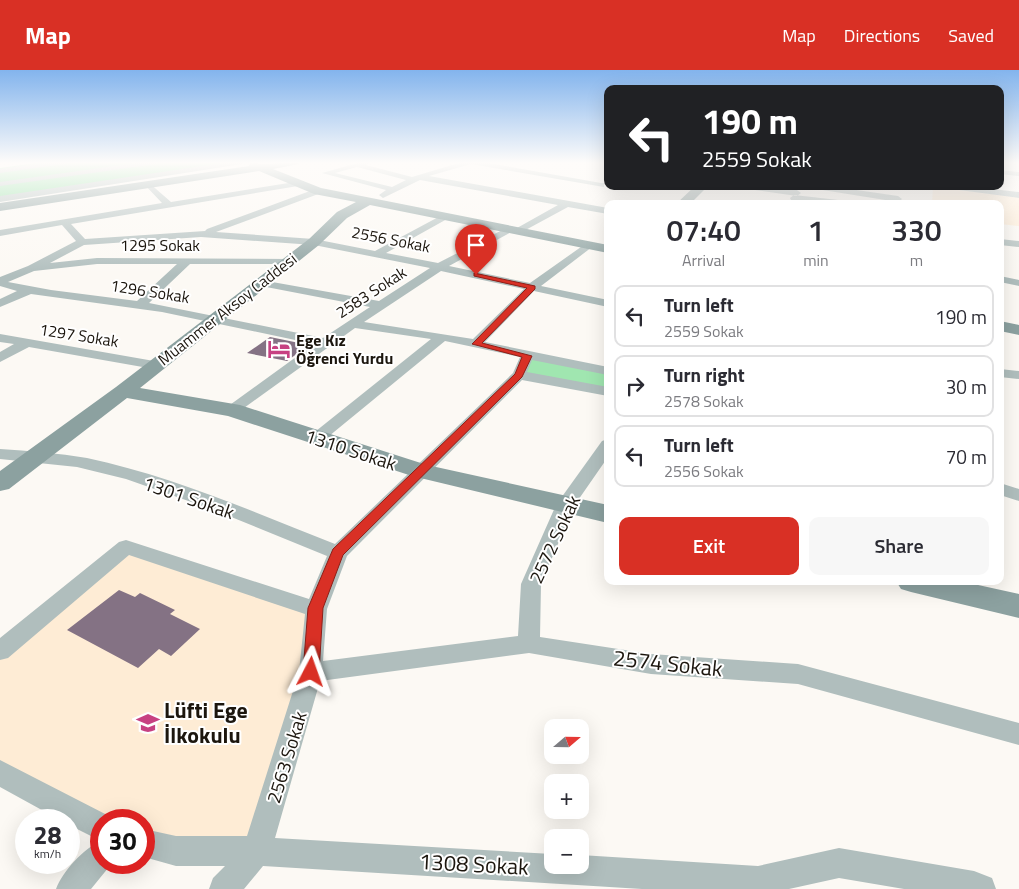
<!DOCTYPE html>
<html lang="en">
<head>
<meta charset="utf-8">
<style>
  :root { --surface:#fff; --page:#f7f7f7; --text:#2b2b33; --muted:#7c7c81; --line:#e1e1e2; --accent:#d93025 }
  body { margin:0; font-family:"Titillium Web",sans-serif; background:var(--page); color:var(--text); height:100vh; display:flex; flex-direction:column; font-size:19px; white-space:nowrap }
  * { box-sizing:border-box; margin:0 }
  p { font-size:16px; color:var(--muted) }
  .icon { flex:none; width:28px; height:28px; fill:none; stroke:currentColor; stroke-width:2; stroke-linecap:round; stroke-linejoin:round }
  .map { position:relative; flex:1; overflow:hidden }
  .details { position:absolute; left:604px; top:130px; width:400px; height:385px; display:flex; flex-direction:column; background:var(--surface); border-radius:10px; box-shadow:0 5px 20px #0002 }
  .details>* { flex:none }
  .guide { position:absolute; left:604px; top:15px; width:400px; height:105px; border-radius:10px; box-shadow:0 5px 20px #0002; background:#202124; color:#fff; overflow:hidden }
  .needle { width:32px; rotate:70deg }
  .buttons { position:absolute; left:544px; top:649px; display:grid; gap:10px }
  .buttons a { display:grid; place-items:center; width:45px; height:45px; border-radius:10px; background:var(--surface); box-shadow:0 5px 20px #0002; font-size:25px }
  .speed { position:absolute; left:15px; top:739px; display:flex; gap:10px; font-size:25px; font-weight:700; text-align:center }
  .speed>* { display:grid; place-content:center; width:65px; height:65px; border-radius:50%; background:var(--surface); box-shadow:0 5px 20px #0002; line-height:1 }
  .speed small { font-size:12px; font-weight:400 }
  .speed .limit { border:8px solid #d22; background:#fff; color:#111 }
  .pin { position:absolute; display:grid; place-items:center; width:42px; height:42px; color:#fff; margin:-51px -21px; border-radius:50% 50% 50% 0; rotate:-45deg; box-shadow:0 0 5px #0007 }
  .pin .icon { rotate:45deg }
  .me { position:absolute; width:55px; margin:-28px; rotate:4deg; stroke-linejoin:round; filter:drop-shadow(0 0 4px #0008) }
  .turn { display:flex; align-items:center; gap:18px; height:105px; padding:0 15px; font-size:22px }
  .turn .icon { width:65px; height:65px; stroke-width:2.5 }
  .turn b { display:block; font-size:35px; line-height:42px }
  .eta { display:flex; justify-content:space-evenly; align-items:center; height:85px; text-align:center }
  .eta b { font-size:30px; font-weight:600; line-height:35px }
  .button { display:flex; gap:10px; margin-top:auto; padding:10px 15px }
  .button a { flex:1; height:58px; border-radius:10px; background:var(--accent); color:#fff; font-size:20px; font-weight:600; line-height:58px; text-align:center }
  .button a+a { background:var(--page); color:var(--text) }
  ul { padding:0; list-style:none }
  li { display:flex; align-items:center; gap:15px; height:62px; margin:0 10px 8px; padding:0 5px; border:2px solid var(--line); border-radius:10px }
  li div { flex:1 }
  li b { display:block; font-size:19px }
  li em { font-style:normal }
  header { display:flex; align-items:center; gap:30px; box-sizing:border-box; height:70px; padding:0 25px; background:var(--accent); color:#fff }
  header strong { font-size:24px }
  nav { display:flex; gap:28px; margin-inline-start:auto; font-size:18px }
  .map>svg:first-child { display:block }
</style>
</head>
<body>
<header>
<strong>Map</strong>
<nav><a>Map</a><a>Directions</a><a>Saved</a></nav>
</header>
<div class="map">
<svg width="1019" height="819" viewBox="0 0 1019 819">
  <rect width="100%" height="100%" fill="#fcf9f4"/>
  <path fill="#feecd5" d="M 933,117 L 1019,127 L 1019,156 L 1000,154 L 1000,134 L 932,134 Z
    M 126,477 L 316,539 L 257,781 L 144,769 L 144,750 L 101,750 L 101,758 L 0,703 L 0,581 Z"/>
  <path fill="#a0e6b0" d="M 527,286 L 607,301 L 607,322 L 519,305 Z"/>
  <path fill="#82db98" d="M 42,92 L 246,92 L 0,127 L 0,98 Z"/>
  <path fill="#847284" d="M 270,267 L 309,275 L 287,291 L 247,283 Z
    M 119,520 L 135,527 L 140,523 L 175,540 L 170,544 L 200,559 L 171,586 L 159,579 L 138,598 L 67,560 Z"/>
  <g fill="none" stroke-linecap="round" stroke-linejoin="round">
    <path fill="#b0bebd" fill-rule="evenodd" d="M 50,92 L 68,92 L 64,94 L 0,103 L 0,99 Z
      M 142,92 L 160,92 L 156,94 L 0,116 L 0,112 Z
      M 229,92 L 246,92 L 242,94 L 0,132 L 0,126 Z
      M 361,92 L 373,92 L 366,95 L 412,107 L 462,92 L 483,92 L 601,113 L 604,113 L 604,117 L 471,94 L 429,106 L 608,138 L 608,144 L 568,137 L 520,163 L 517,162 L 517,158 L 558,135 L 420,110 L 383,128 L 379,125 L 386,120 L 322,103 ZM 357,97 L 406,110 L 392,117 L 335,103 Z
      M 1000,100 L 1019,102 L 1019,106 L 1000,104 Z
      M 301,111 L 304,111 L 304,115 L 71,154 L 85,169 L 205,161 L 207,159 L 318,118 L 321,119 L 321,123 L 216,162 L 314,169 L 375,181 L 444,144 L 447,145 L 447,149 L 386,183 L 438,193 L 510,156 L 513,157 L 513,161 L 449,196 L 530,213 L 588,172 L 593,175 L 592,177 L 541,216 L 608,230 L 608,237 L 534,221 L 485,272 L 608,297 L 608,305 L 532,290 L 527,302 L 608,317 L 608,326 L 522,310 L 347,486 L 327,539 L 323,591 L 518,566 L 521,514 L 556,435 L 602,371 L 608,369 L 608,387 L 574,436 L 541,514 L 540,567 L 651,584 L 798,594 L 1019,653 L 1019,675 L 798,614 L 651,604 L 529,583 L 320,611 L 275,768 L 552,784 L 552,795 L 580,795 L 580,785 L 758,796 L 839,778 L 974,801 L 992,808 L 996,819 L 904,819 L 839,808 L 789,819 L 642,819 L 263,796 L 244,819 L 209,819 L 213,808 L 225,796 L 176,796 L 144,787 L 144,759 L 176,766 L 247,766 L 299,602 L 305,544 L 129,485 L 8,588 L 0,590 L 0,568 L 119,472 L 126,470 L 309,529 L 327,486 L 214,440 L 126,409 L 77,397 L 0,389 L 0,379 C 29,381 58,383 87,388 C 172,406 254,442 335,474 L 513,303 L 520,287 L 445,271 L 323,371 L 311,371 L 309,368 L 311,365 L 431,269 L 355,258 L 237,343 L 227,343 L 224,340 L 227,337 L 314,274 L 162,242 L 31,224 L 0,237 L 0,229 L 17,221 L 0,216 L 0,207 L 28,196 L 76,171 L 62,155 L 0,166 L 0,160 L 162,133 L 144,114 L 148,112 L 171,132 ZM 201,167 L 314,175 L 430,198 L 379,231 L 261,210 L 257,211 L 255,213 L 261,216 L 370,237 L 323,268 L 149,233 L 190,194 L 288,194 L 292,193 L 293,191 L 292,189 L 97,188 L 50,193 L 84,175 ZM 97,194 L 177,194 L 137,231 L 51,220 L 8,212 L 34,201 ZM 441,201 L 524,219 L 473,269 L 364,252 Z
      M 737,116 L 763,116 L 797,120 L 801,123 L 797,126 L 741,118 Z
      M 806,116 L 829,116 L 898,126 L 902,129 L 898,132 L 810,118 Z
      M 940,116 L 967,116 L 1019,122 L 1019,128 L 944,118 Z
      M 794,125 L 838,130 L 842,133 L 821,134 L 791,130 L 790,128 Z
      M 1000,169 L 1019,171 L 1019,177 L 1000,175 Z
      M 1000,206 L 1019,210 L 1019,216 L 1000,212 Z
      M 0,264 L 154,291 L 161,295 L 154,299 L 29,277 L 0,292 L 0,282 L 14,274 L 0,272 Z
      M 1000,299 L 1019,301 L 1019,309 L 1000,307 Z
      M 1000,413 L 1019,419 L 1019,431 L 1000,425 Z
      M 0,690 L 111,747 L 112,750 L 101,750 L 101,771 L 69,755 L 69,750 L 60,750 L 0,717 Z
      M 101,771 L 101,792 L 113,792 L 91,819 L 56,819 C 63,801 83,779 101,771 Z"/>
    <path fill="#8ca1a0" fill-rule="evenodd" d="M 254,92 L 261,94 L 300,92 L 299,94 L 273,99 L 321,118 L 608,175 L 608,183 L 370,135 L 347,148 L 319,175 L 140,318 L 240,335 L 427,395 L 608,435 L 608,453 L 412,406 L 228,346 L 127,328 L 9,419 L 0,421 L 0,401 L 116,317 L 309,169 L 337,142 L 356,132 L 314,124 L 259,101 L 0,141 L 0,133 L 249,96 L 250,93 Z
      M 695,116 L 708,116 L 690,134 L 676,134 Z
      M 1000,251 L 1019,255 L 1019,265 L 1000,261 Z
      M 896,511 L 960,511 L 1019,524 L 1019,548 L 911,522 L 901,519 Z"/>
  </g>
  <linearGradient id="sky" x2="0" y2="1"><stop stop-color="#83b4ed"/><stop offset="0.45" stop-color="#fefcfa"/><stop offset="1" stop-color="#fefcfa" stop-opacity="0"/></linearGradient>
  <rect width="1019" height="206" fill="url(#sky)"/>
  <path fill="#d93025" stroke="#8d1f18" d="M 474,203 L 535,216 L 535,219 L 482,273 L 532,286 L 522,307 L 343,485 L 323,538 L 319,602 L 317,607 L 311,608 L 306,607 L 303,602 L 308,538 L 333,479 L 515,304 L 522,287 L 472,274 L 527,218 L 474,206 Z"/>
  <defs>
    <symbol id="hotel-bare" viewBox="-9 -9 18 18"><path d="M-6-4.5h1.5V1H6V5H4.5V3h-9V5H-6ZM-4 0a1.8 1.8 0 1 1 3.6 0ZM.5 0V-2.5h3Q6-2.5 6 0Z" fill="#c74182" stroke="#fff" stroke-width="2.5" paint-order="stroke"/></symbol>
    <symbol id="school-bare" viewBox="-9 -9 18 18"><path d="M0-5L7-2L0 1L-7-2ZM-4 1L0 2.5L4 1V4Q0 6-4 4Z" fill="#c74182" stroke="#fff" stroke-width="2.5" paint-order="stroke"/></symbol>
  </defs>
  <g fill-rule="evenodd">
    <use href="#hotel-bare" x="263" y="263" width="32" height="32"/>
    <use href="#school-bare" x="132" y="637" width="32" height="32"/>
  </g>
  <g text-anchor="middle" dominant-baseline="central" stroke-width="4" stroke-linejoin="round" paint-order="stroke">
    <g font-size="16" fill="#1c160e" stroke="#fff">
      <text transform="translate(391 169) rotate(11)">2556 Sokak</text>
      <text x="160" y="175">1295 Sokak</text>
      <text transform="translate(150 221) rotate(9)">1296 Sokak</text>
      <text transform="translate(371 222) rotate(-33)">2583 Sokak</text>
      <text transform="translate(227 239) rotate(-38)">Muammer Aksoy Caddesi</text>
      <text transform="translate(79 265) rotate(9)">1297 Sokak</text>
    </g>
    <g font-size="16" font-weight="bold" fill="#1c160e" stroke="#fff" text-anchor="start">
      <text x="296" y="270">Ege Kız<tspan x="296" dy="18">Öğrenci Yurdu</tspan></text>
    </g>
    <g font-size="19" fill="#1c160e" stroke="#fff">
      <text transform="translate(351 379) rotate(18)">1310 Sokak</text>
      <text transform="translate(189 427) rotate(19)">1301 Sokak</text>
      <text transform="translate(554 469) rotate(-65)">2572 Sokak</text>
      <text transform="translate(286 687) rotate(-73)">2563 Sokak</text>
    </g>
    <g font-size="22" fill="#1c160e" stroke="#fff">
      <text transform="translate(668 593) rotate(6)">2574 Sokak</text>
      <text transform="translate(474 794) rotate(3)">1308 Sokak</text>
    </g>
    <g font-size="22" font-weight="bold" fill="#1c160e" stroke="#fff" text-anchor="start">
      <text x="164" y="640">Lüfti Ege<tspan x="164" dy="25">İlkokulu</tspan></text>
    </g>
  </g>
</svg>
<div class="buttons">
<a><svg class="needle" viewBox="-14 -14 28 28"><path d="M0-13l5 13h-10z" fill="#e53935"/><path d="M0 13l5-13h-10z" fill="#7c7c81"/></svg></a>
<a>+</a>
<a>−</a>
</div>
<div class="speed"><div>28<small>km/h</small></div><div class="limit">30</div></div>
<div class="pin" style="left:476px;top:205px;background:#d93025"><svg class="icon" aria-label="arrive" viewBox="0 0 24 24"><path d="M6 21V4h12l-3 4 3 4H6"/></svg></div>
<svg class="me" style="left:311px;top:602px" viewBox="-20 -20 40 40"><path d="M0-17L14 15 0 8-14 15z" fill="#d93025" stroke="#fff" stroke-width="4"/></svg>
<div class="guide">
<div class="turn"><svg class="icon" aria-label="left" viewBox="0 0 24 24"><path d="M17 20v-9H6M10 6l-5 5 5 5"/></svg><div><b>190 m</b>2559 Sokak</div></div>
</div>
<section class="details">
<div class="eta">
<div><b>07:40</b><p>Arrival</p></div>
<div><b>1</b><p>min</p></div>
<div><b>330</b><p>m</p></div>
</div>
<ul>
<li><svg class="icon" aria-label="left" viewBox="0 0 24 24"><path d="M17 20v-9H6M10 6l-5 5 5 5"/></svg><div><b>Turn left</b><p>2559 Sokak</p></div><em>190 m</em></li>
<li><svg class="icon" aria-label="right" viewBox="0 0 24 24"><path d="M7 20v-9h11M14 6l5 5-5 5"/></svg><div><b>Turn right</b><p>2578 Sokak</p></div><em>30 m</em></li>
<li><svg class="icon" aria-label="left" viewBox="0 0 24 24"><path d="M17 20v-9H6M10 6l-5 5 5 5"/></svg><div><b>Turn left</b><p>2556 Sokak</p></div><em>70 m</em></li>
</ul>
<div class="button"><a>Exit</a><a>Share</a></div>
</section>
</div>
</body>
</html>
